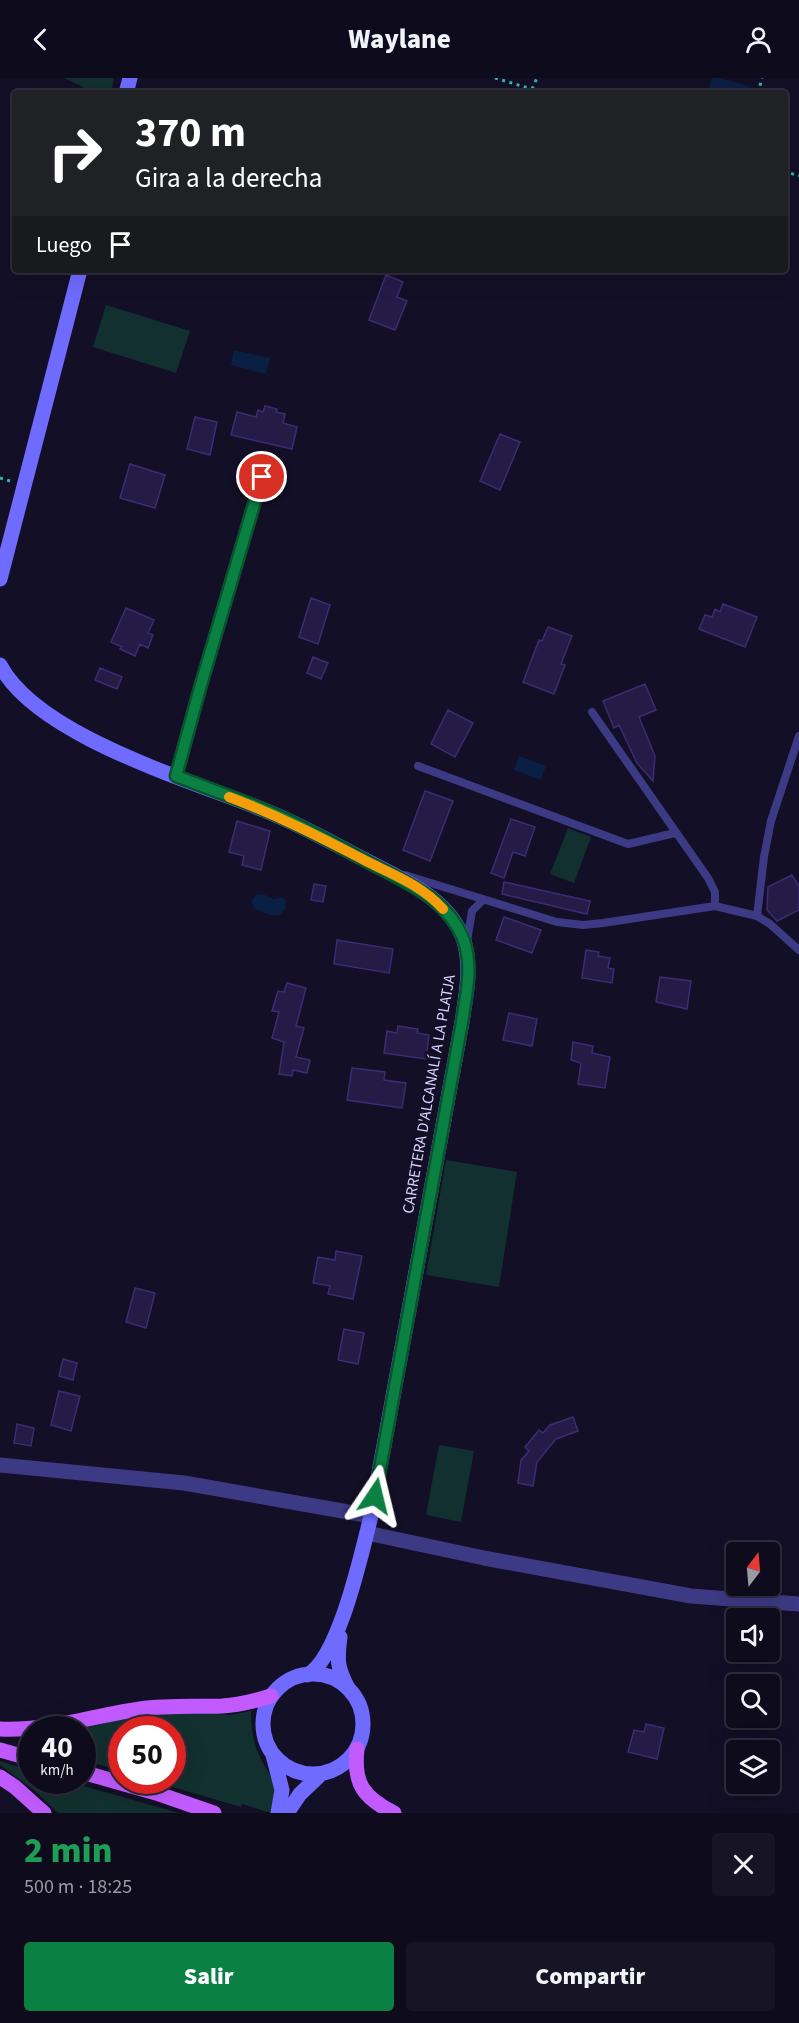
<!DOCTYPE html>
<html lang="es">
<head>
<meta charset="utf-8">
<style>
  :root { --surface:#0e0b1c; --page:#171425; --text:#f1f3f6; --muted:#9b9ba3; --line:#2e2b3b; --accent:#0b8043 }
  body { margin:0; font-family:"Source Sans 3",sans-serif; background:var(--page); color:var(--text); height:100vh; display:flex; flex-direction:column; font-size:22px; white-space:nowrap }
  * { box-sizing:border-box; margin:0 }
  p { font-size:20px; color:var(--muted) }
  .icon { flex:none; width:33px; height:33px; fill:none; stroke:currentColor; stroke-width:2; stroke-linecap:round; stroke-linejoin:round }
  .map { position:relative; height:1735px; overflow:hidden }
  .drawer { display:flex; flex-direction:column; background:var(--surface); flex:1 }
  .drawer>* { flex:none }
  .guide { position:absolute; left:12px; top:12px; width:776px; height:183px; border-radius:6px; box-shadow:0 6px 24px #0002,0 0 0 2px var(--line); background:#202124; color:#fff; overflow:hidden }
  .needle { width:39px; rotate:16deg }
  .buttons { position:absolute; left:726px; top:1464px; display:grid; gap:12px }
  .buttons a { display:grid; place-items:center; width:54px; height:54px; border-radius:6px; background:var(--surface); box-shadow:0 6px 24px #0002,0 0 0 2px var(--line); font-size:30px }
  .speed { position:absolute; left:18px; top:1638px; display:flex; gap:12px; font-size:30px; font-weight:700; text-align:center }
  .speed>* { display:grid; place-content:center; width:78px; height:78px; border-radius:50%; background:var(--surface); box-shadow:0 6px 24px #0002,0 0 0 2px var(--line); line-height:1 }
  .speed small { font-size:15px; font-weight:400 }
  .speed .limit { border:9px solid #d22; background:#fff; color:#111 }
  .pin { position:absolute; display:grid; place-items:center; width:51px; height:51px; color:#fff; margin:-26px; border:3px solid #fff; border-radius:50%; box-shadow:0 2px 6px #0007 }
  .me { position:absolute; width:66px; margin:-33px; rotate:10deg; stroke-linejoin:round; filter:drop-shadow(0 0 4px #0008) }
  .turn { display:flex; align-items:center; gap:21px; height:126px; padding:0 24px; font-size:27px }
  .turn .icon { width:78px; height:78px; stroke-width:2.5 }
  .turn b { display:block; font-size:42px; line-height:51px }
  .then { display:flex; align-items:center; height:57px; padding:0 24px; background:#0003; gap:12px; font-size:22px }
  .round { display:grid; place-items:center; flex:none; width:63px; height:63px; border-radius:6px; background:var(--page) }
  .overview { display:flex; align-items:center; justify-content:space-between; height:102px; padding:0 24px }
  h1 { font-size:36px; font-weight:800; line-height:45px; color:#1e9e55 }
  .action { display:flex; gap:12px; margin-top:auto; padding:12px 24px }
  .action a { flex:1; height:69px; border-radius:6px; background:var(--accent); color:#fff; font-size:24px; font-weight:800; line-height:69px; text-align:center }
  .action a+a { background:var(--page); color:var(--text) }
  header { display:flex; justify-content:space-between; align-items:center; height:78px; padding:0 24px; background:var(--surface); font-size:27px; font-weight:800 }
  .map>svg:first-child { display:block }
</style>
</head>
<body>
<header><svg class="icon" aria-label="back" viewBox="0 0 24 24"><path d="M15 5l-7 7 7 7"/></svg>Waylane<svg class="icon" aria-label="person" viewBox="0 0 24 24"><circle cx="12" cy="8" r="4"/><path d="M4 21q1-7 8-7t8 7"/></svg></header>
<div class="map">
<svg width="799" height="1735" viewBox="0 0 799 1735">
  <rect width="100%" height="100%" fill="#130f26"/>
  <path fill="#12302f" d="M 64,0 L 114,0 L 111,15 L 95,15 Z
    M 106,227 L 190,253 L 176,295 L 93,269 Z
    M 568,750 L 591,759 L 574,805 L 550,796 Z
    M 446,1082 L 517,1094 L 499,1209 L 426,1197 Z
    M 439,1367 L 474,1373 L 461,1444 L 426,1437 Z
    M 192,1633 L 230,1637 L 251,1633 C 251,1649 253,1664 260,1679 C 272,1705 282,1703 271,1735 L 242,1726 L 241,1729 L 152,1703 L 172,1702 L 172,1652 L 122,1652 L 121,1693 L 83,1682 L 82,1652 L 74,1652 L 140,1637 Z
    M 0,1683 L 31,1693 L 32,1702 L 66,1703 L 179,1735 L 58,1735 L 35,1713 L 0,1687 Z"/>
  <path fill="#0a1f44" d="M 712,0 L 720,0 L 749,8 L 747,15 L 708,15 Z
    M 234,272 L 270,280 L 266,296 L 231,287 Z
    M 519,678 L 546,688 L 541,702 L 514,692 Z
    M 257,816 L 265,817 L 274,821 L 282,819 L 286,824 L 285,831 L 280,837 L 271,837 L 255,831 L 251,823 Z"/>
  <path fill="#241b47" stroke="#3b2d73" stroke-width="1.5" d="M 386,197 L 403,204 L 397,219 L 407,223 L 395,252 L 369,242 Z
    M 265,328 L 277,331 L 276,334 L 285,336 L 283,345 L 297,349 L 292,371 L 231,357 L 237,334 L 256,339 L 258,332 L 263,334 Z
    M 195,339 L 217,344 L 210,377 L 187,371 Z
    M 500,356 L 520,364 L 500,412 L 480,403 Z
    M 130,386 L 165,397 L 155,430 L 120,420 Z
    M 311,520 L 330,527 L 318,566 L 299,559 Z
    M 723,526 L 757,539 L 745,569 L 699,551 L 705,537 L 712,539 L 715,531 L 720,534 Z
    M 126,530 L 154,542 L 148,555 L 153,557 L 148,570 L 140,566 L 135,578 L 120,571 L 122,569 L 111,564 Z
    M 548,549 L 572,558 L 561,586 L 565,587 L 554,616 L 523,604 L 539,562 L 542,563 Z
    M 313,579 L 328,585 L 321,601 L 307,595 Z
    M 100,590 L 122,599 L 117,611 L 95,602 Z
    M 645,606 L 656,632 L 639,639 L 655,678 L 653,703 L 637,685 L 619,647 L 614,650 L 603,623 Z
    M 448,632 L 473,645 L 455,679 L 431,666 Z
    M 425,713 L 453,723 L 430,783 L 403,772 Z
    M 511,741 L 535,749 L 525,778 L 513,774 L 504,800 L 491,795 Z
    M 237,743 L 270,753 L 261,792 L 242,787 L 244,778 L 229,774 Z
    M 792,797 L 799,808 L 799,832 L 777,843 L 767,832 L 768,809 Z
    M 504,804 L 590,823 L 587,836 L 502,816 Z
    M 314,806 L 326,808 L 323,824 L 311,822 Z
    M 504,839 L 541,852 L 532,875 L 496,862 Z
    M 337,862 L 393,871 L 389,895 L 334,886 Z
    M 586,872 L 599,874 L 598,878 L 610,880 L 608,890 L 614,891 L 612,905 L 582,900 Z
    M 660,899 L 691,903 L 687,931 L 656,924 Z
    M 287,905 L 306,910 L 296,948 L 304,950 L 296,979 L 310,982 L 307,995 L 293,992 L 292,998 L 279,996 L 284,964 L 272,960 L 279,934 L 272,933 L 278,913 L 284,914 Z
    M 509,935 L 537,941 L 532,968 L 503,962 Z
    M 398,948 L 418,951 L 417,955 L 429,957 L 426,981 L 384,975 L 387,953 L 397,955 Z
    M 573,964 L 593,968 L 592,975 L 610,979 L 605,1010 L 578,1006 L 581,985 L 571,982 Z
    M 352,990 L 385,994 L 384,1002 L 406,1005 L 402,1030 L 347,1022 Z
    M 336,1173 L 362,1178 L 353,1221 L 328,1216 L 330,1208 L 313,1205 L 318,1179 L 335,1182 Z
    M 135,1210 L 155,1215 L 146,1250 L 126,1244 Z
    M 344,1251 L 364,1255 L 358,1286 L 338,1282 Z
    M 63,1281 L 77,1285 L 73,1302 L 59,1298 Z
    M 59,1313 L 80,1318 L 71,1353 L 51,1347 Z
    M 573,1339 L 578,1353 L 556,1361 L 537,1384 L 533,1408 L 518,1405 L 521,1382 L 529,1373 L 525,1369 L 539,1352 L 543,1355 L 550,1347 Z
    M 17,1346 L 34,1350 L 31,1368 L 14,1365 Z
    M 646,1646 L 664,1650 L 657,1681 L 628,1674 L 634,1652 L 644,1654 Z"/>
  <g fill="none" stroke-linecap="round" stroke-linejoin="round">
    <path stroke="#2fb8b0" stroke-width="3" stroke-dasharray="3 4.5" stroke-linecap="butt" d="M 495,0 L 545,15
      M 532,11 L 537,0
      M 758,15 L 762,0
      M 784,93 L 799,98
      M 0,400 L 10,403"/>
    <path stroke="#3d3a85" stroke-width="8" d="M 592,634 L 708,800 L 715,814 L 715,828
      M 418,688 L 628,766 L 675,755
      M 176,698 L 199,610 L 262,399
      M 405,797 L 557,844 L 583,847 L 603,845 L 715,828 L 757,838 L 770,846 L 799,872
      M 757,838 L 764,779 L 771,743 L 799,658
      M 467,863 L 472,833 L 483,822"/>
    <path stroke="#3d3a85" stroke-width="15" d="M 0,1387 L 184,1405 L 371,1438
      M 367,1455 L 484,1480 L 691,1518 L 799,1526"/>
    <path stroke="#6f6bff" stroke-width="15" d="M 126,15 L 130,0
      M 0,501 L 80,192
      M 0,587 C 38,660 198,704 271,735 C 305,749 336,767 369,784 C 405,803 450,821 464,863 C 472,890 466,917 462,944 L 371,1438 C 362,1473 339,1581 307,1597
      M 340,1559 C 337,1582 337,1590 348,1610
      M263 1646a50 50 0 1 1 100 0a50 50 0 1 1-100 0Z
      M 273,1677 L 282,1712 L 278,1735
      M 287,1735 L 300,1716 L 321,1696"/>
    <path stroke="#c25bff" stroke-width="15" d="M 0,1651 C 50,1653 92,1638 140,1631 C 168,1627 194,1629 222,1628 C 239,1627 255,1623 271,1618
      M 357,1671 C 353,1706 364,1720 394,1735
      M 0,1672 L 32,1681
      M 82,1694 L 156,1715 L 214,1735
      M 0,1699 L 15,1709 L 44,1735"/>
  </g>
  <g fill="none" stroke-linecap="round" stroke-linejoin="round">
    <defs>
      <path id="route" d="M 262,399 L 200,610 L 176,698 C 209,711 242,722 274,736 C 306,750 337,767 368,784 C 404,803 449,821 464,863 C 473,890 466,917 462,944 L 375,1418"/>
    </defs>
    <use href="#route" stroke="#07532c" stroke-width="15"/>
    <use href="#route" stroke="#0b8043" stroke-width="10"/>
    <path stroke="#f59e0b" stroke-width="10" d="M 229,719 C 277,737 322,760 368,784 C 394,797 423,808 443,831"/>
  </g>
  <g text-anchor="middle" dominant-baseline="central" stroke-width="6" stroke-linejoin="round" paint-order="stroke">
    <g font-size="16" fill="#d9d4ff" stroke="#130f26">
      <text transform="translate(429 1016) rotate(-80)">CARRETERA D'ALCANALÍ A LA PLATJA</text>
    </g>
  </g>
</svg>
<div class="buttons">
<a><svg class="needle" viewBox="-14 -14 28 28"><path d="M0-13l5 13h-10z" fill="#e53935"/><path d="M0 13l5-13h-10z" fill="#9b9ba3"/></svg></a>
<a><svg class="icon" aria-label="sound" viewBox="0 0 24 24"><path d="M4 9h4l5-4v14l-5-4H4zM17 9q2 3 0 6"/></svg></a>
<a><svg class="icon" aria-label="search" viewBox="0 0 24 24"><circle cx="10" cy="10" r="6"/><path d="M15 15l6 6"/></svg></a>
<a><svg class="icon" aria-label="layers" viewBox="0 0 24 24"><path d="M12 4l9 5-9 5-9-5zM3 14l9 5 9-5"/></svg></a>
</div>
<div class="speed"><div>40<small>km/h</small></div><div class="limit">50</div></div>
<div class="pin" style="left:262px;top:399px;background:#d93025"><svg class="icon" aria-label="arrive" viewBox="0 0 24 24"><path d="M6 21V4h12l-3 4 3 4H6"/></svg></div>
<svg class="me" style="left:375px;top:1418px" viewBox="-20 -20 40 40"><path d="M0-17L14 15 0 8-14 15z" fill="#0b8043" stroke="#fff" stroke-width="4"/></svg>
<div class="guide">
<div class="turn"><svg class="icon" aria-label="right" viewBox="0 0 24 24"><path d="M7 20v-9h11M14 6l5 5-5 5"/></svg><div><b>370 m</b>Gira a la derecha</div></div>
<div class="then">Luego<svg class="icon" aria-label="arrive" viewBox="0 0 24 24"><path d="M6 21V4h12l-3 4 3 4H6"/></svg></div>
</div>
</div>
<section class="drawer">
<div class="overview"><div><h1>2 min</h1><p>500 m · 18:25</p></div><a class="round"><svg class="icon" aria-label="close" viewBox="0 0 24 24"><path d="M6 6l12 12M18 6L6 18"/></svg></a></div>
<div class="action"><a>Salir</a><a>Compartir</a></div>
</section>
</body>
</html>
